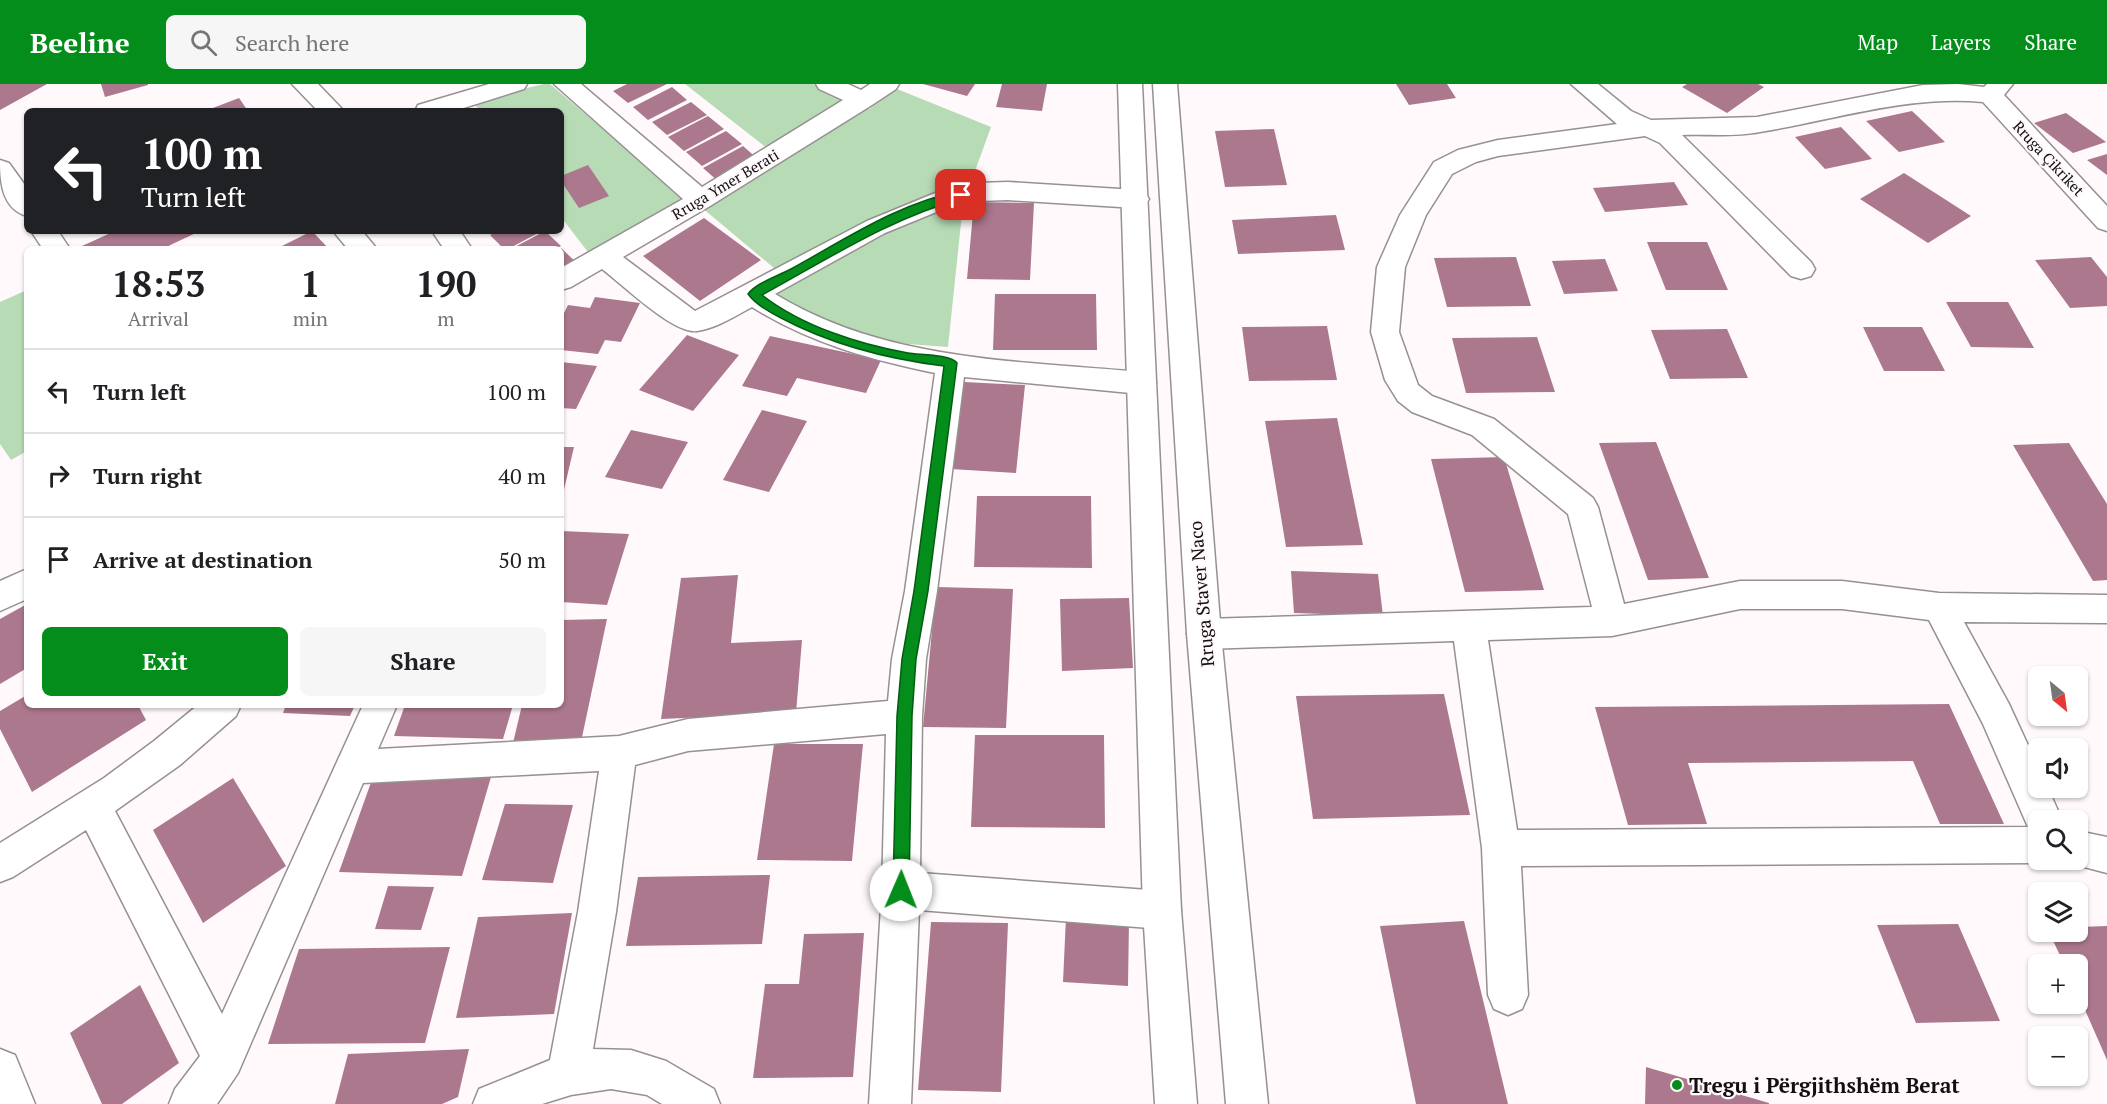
<!DOCTYPE html>
<html lang="en">
<head>
<meta charset="utf-8">
<style>
  :root { --surface:#fff; --page:#f6f6f6; --text:#202124; --muted:#757577; --line:#e0e0e0; --accent:#058d1c }
  body { margin:0; font-family:"PT Serif",serif; background:var(--page); color:var(--text); height:100vh; display:flex; flex-direction:column; font-size:22px; white-space:nowrap }
  * { box-sizing:border-box; margin:0 }
  p { font-size:20px; color:var(--muted) }
  .icon { flex:none; width:33px; height:33px; fill:none; stroke:currentColor; stroke-width:2; stroke-linecap:round; stroke-linejoin:round }
  .map { position:relative; flex:1; overflow:hidden }
  .drawer { position:absolute; left:24px; top:162px; width:540px; height:462px; display:flex; flex-direction:column; background:var(--surface); border-radius:9px; box-shadow:0 2px 4px #0004 }
  .drawer>* { flex:none }
  .guide { position:absolute; left:24px; top:24px; width:540px; height:126px; border-radius:9px; box-shadow:0 2px 4px #0004; background:#202124; color:#fff; overflow:hidden }
  .needle { width:39px; rotate:151deg }
  .tools { position:absolute; left:2028px; top:582px; display:grid; gap:12px }
  .tools a { display:grid; place-items:center; width:60px; height:60px; border-radius:9px; background:var(--surface); box-shadow:0 2px 4px #0004; font-size:30px }
  .pin { position:absolute; display:grid; place-items:center; width:51px; height:51px; color:#fff; margin:-26px; border-radius:12px; box-shadow:0 3px 9px #0006 }
  .me { position:absolute; width:66px; margin:-33px; rotate:1deg; stroke-linejoin:round; filter:drop-shadow(0 0 4px #0008) }
  .turn { display:flex; align-items:center; gap:21px; height:126px; padding:0 18px; font-size:27px }
  .turn .icon { width:78px; height:78px; stroke-width:2.5 }
  .turn b { display:block; font-size:42px; line-height:51px }
  .eta { display:flex; justify-content:space-evenly; align-items:center; height:102px; text-align:center }
  .eta b { font-size:36px; font-weight:800; line-height:42px }
  .button { display:flex; gap:12px; margin-top:auto; padding:12px 18px }
  .button a { flex:1; height:69px; border-radius:9px; background:var(--accent); color:#fff; font-size:24px; font-weight:800; line-height:69px; text-align:center }
  .button a+a { background:var(--page); color:var(--text) }
  ul { padding:0; list-style:none }
  li { display:flex; align-items:center; gap:18px; height:84px; padding:0 18px; border-top:2px solid var(--line) }
  li div { flex:1 }
  li b { display:block; font-size:22px }
  li em { font-style:normal }
  header { display:flex; align-items:center; gap:36px; box-sizing:border-box; height:84px; padding:0 30px; background:var(--accent); color:#fff }
  header strong { font-size:28px }
  nav { display:flex; gap:33px; margin-inline-start:auto; font-size:21px }
  .search { width:420px; height:54px; background:var(--page); display:flex; align-items:center; gap:15px; box-sizing:border-box; padding:0 21px; border-radius:9px; color:var(--muted); font-size:22px }
  .map>svg:first-child { display:block }
</style>
</head>
<body>
<header>
<strong>Beeline</strong>
<div class="search"><svg class="icon" aria-label="search" viewBox="0 0 24 24"><circle cx="10" cy="10" r="6"/><path d="M15 15l6 6"/></svg>Search here</div>
<nav><a>Map</a><a>Layers</a><a>Share</a></nav>
</header>
<div class="map">
<svg width="2107" height="1020" viewBox="0 0 2107 1020">
  <rect width="100%" height="100%" fill="#fff9fb"/>
  <path fill="#b7dbb5" d="M 544,0 L 550,0 L 681,111 L 781,75 L 685,0 L 813,0 L 869,25 L 897,5 L 991,43 L 963,120 L 948,263 L 895,259 L 825,236 L 769,211 L 793,200 L 701,123 L 601,185 L 561,133 L 561,27 L 480,27 L 472,17 Z
    M 27,206 L 27,367 L 11,376 L 0,360 L 0,218 Z"/>
  <path fill="#ab788d" d="M 0,0 L 47,0 L 0,26 Z
    M 101,0 L 148,0 L 148,1 L 105,13 Z
    M 627,0 L 667,0 L 628,19 L 613,7 Z
    M 923,0 L 975,0 L 967,12 Z
    M 1002,0 L 1047,0 L 1042,27 L 996,23 Z
    M 1396,0 L 1447,0 L 1456,14 L 1409,21 Z
    M 1687,0 L 1758,0 L 1764,3 L 1727,29 L 1682,3 Z
    M 672,3 L 687,16 L 648,36 L 633,23 Z
    M 239,14 L 248,27 L 205,27 Z
    M 691,18 L 707,31 L 667,51 L 652,38 Z
    M 1912,27 L 1945,58 L 1899,68 L 1866,37 Z
    M 2066,29 L 2106,58 L 2073,69 L 2034,39 Z
    M 708,32 L 724,45 L 684,67 L 668,53 Z
    M 1841,43 L 1872,75 L 1825,85 L 1795,53 Z
    M 1274,45 L 1287,101 L 1225,103 L 1215,47 Z
    M 726,47 L 742,60 L 702,82 L 686,68 Z
    M 743,62 L 759,76 L 719,98 L 703,84 Z
    M 2107,70 L 2107,91 L 2087,76 Z
    M 588,81 L 609,112 L 579,124 L 561,97 L 561,92 Z
    M 1904,89 L 1971,132 L 1928,159 L 1860,115 Z
    M 1674,98 L 1688,121 L 1605,128 L 1593,104 Z
    M 974,118 L 1034,119 L 1030,196 L 967,195 Z
    M 1336,131 L 1345,166 L 1238,170 L 1232,136 Z
    M 704,134 L 761,176 L 700,217 L 643,172 Z
    M 115,147 L 200,147 L 162,165 L 84,165 L 82,162 Z
    M 312,147 L 329,165 L 276,165 Z
    M 498,147 L 542,147 L 508,165 L 504,165 L 490,151 Z
    M 545,147 L 561,162 L 555,165 L 511,165 Z
    M 1647,158 L 1707,158 L 1728,206 L 1666,206 Z
    M 561,164 L 578,180 L 561,189 Z
    M 1516,173 L 1531,222 L 1447,223 L 1434,174 Z
    M 2091,173 L 2107,193 L 2107,222 L 2070,224 L 2035,176 Z
    M 1605,175 L 1618,207 L 1564,210 L 1552,177 Z
    M 995,210 L 1096,210 L 1097,266 L 993,266 Z
    M 595,213 L 640,219 L 621,258 L 605,256 L 598,270 L 561,266 L 561,235 L 568,221 L 590,224 Z
    M 1946,218 L 2008,218 L 2034,264 L 1971,263 Z
    M 1327,242 L 1337,296 L 1249,297 L 1242,243 Z
    M 1863,243 L 1922,243 L 1945,287 L 1884,287 Z
    M 1727,245 L 1748,294 L 1670,295 L 1651,246 Z
    M 687,251 L 739,271 L 693,327 L 639,306 Z
    M 770,252 L 881,276 L 866,309 L 797,294 L 787,312 L 742,302 Z
    M 1537,253 L 1555,308 L 1466,309 L 1452,254 Z
    M 561,278 L 597,282 L 576,325 L 561,324 Z
    M 964,298 L 1025,301 L 1016,389 L 951,385 Z
    M 762,326 L 807,337 L 769,408 L 723,396 Z
    M 1337,334 L 1363,461 L 1286,463 L 1265,337 Z
    M 631,346 L 688,358 L 662,405 L 605,393 Z
    M 1656,358 L 1709,494 L 1648,496 L 1599,359 Z
    M 2069,359 L 2107,420 L 2107,496 L 2093,497 L 2013,361 Z
    M 561,363 L 574,363 L 562,414 L 561,414 Z
    M 1504,373 L 1544,506 L 1465,508 L 1431,375 Z
    M 977,412 L 1091,412 L 1092,484 L 974,483 Z
    M 561,447 L 629,450 L 607,521 L 561,518 Z
    M 1291,487 L 1378,490 L 1383,532 L 1294,529 Z
    M 738,491 L 731,559 L 802,556 L 796,629 L 661,635 L 681,494 Z
    M 936,503 L 1013,505 L 1006,644 L 923,643 Z
    M 1129,514 L 1133,584 L 1062,587 L 1060,515 Z
    M 27,520 L 27,584 L 0,600 L 0,535 Z
    M 607,535 L 581,658 L 513,659 L 522,621 L 561,621 L 561,536 Z
    M 1444,610 L 1470,731 L 1313,735 L 1296,612 Z
    M 27,611 L 27,621 L 138,621 L 146,636 L 32,708 L 0,645 L 0,627 Z
    M 1949,620 L 2004,740 L 1940,740 L 1913,677 L 1688,679 L 1707,740 L 1628,741 L 1595,623 Z
    M 286,621 L 355,621 L 350,632 L 283,629 Z
    M 405,621 L 513,621 L 503,655 L 394,652 Z
    M 975,651 L 1104,651 L 1105,744 L 971,743 Z
    M 774,660 L 863,660 L 852,777 L 757,776 Z
    M 374,690 L 491,693 L 462,792 L 339,788 Z
    M 233,694 L 286,782 L 203,839 L 153,746 Z
    M 505,720 L 573,721 L 553,799 L 482,796 Z
    M 770,791 L 762,860 L 626,862 L 638,793 Z
    M 388,802 L 434,803 L 421,846 L 375,845 Z
    M 572,829 L 554,930 L 456,934 L 478,833 Z
    M 1066,833 L 1129,836 L 1128,902 L 1063,898 Z
    M 1464,837 L 1508,1020 L 1416,1020 L 1380,842 Z
    M 931,838 L 1008,839 L 1001,1008 L 918,1006 Z
    M 1958,840 L 2000,937 L 1916,939 L 1877,841 Z
    M 2107,842 L 2107,976 L 2078,910 L 2078,880 L 2064,880 L 2049,848 L 2078,848 L 2078,843 Z
    M 864,849 L 853,993 L 753,994 L 765,900 L 799,900 L 804,850 Z
    M 450,863 L 425,959 L 268,960 L 299,865 Z
    M 140,901 L 179,979 L 122,1020 L 102,1020 L 70,949 Z
    M 469,965 L 458,1013 L 442,1020 L 335,1020 L 348,970 Z
    M 1646,983 L 1769,1019 L 1769,1020 L 1645,1020 Z"/>
  <g fill="none" stroke-linecap="round" stroke-linejoin="round">
    <defs>
      <path id="minor" d="M 292,0 L 318,0 L 344,27 L 318,27 Z
        M 489,0 L 527,0 L 524,5 L 454,27 L 415,27 L 418,21 Z
        M 554,0 L 581,0 L 702,103 L 843,16 L 819,5 L 816,0 L 848,0 L 861,6 L 870,0 L 899,0 L 896,5 L 872,21 L 710,122 L 623,173 L 695,227 L 867,137 L 945,105 L 977,99 L 1008,98 L 1136,106 L 1145,109 L 1149,115 L 1145,121 L 1136,124 L 1008,116 L 977,117 L 951,122 L 885,149 L 775,210 C 884,277 1017,277 1141,288 L 1151,291 L 1156,299 L 1151,307 L 1141,310 L 964,293 L 937,507 L 926,575 L 922,632 L 920,789 L 1162,807 L 1176,812 L 1181,826 L 1176,840 L 1162,845 L 919,826 L 911,1020 L 869,1020 L 882,806 L 886,650 L 688,667 L 635,681 L 616,828 L 593,965 L 631,966 L 666,977 L 714,1005 L 720,1020 L 662,1020 L 647,1011 L 611,1005 L 571,1011 L 542,1020 L 473,1020 L 479,1005 L 550,976 L 578,828 L 599,687 L 363,699 L 238,989 L 217,1020 L 169,1020 L 175,1005 L 200,972 L 86,746 L 13,793 L 0,798 L 0,759 L 104,694 L 154,657 L 198,621 L 241,621 L 236,632 L 180,681 L 115,727 L 222,930 L 363,621 L 397,621 L 378,665 L 619,652 L 688,635 L 888,617 L 892,575 L 905,507 L 935,289 C 868,275 810,259 752,223 C 735,232 717,244 697,247 C 673,250 622,200 602,185 L 571,203 L 561,206 L 561,184 L 683,115 Z
        M 1571,0 L 1598,0 L 1631,27 L 1651,36 L 1757,33 L 1923,1 L 1958,0 L 1984,3 L 1987,0 L 2013,0 L 2004,11 L 2107,122 L 2107,147 L 2098,144 L 1983,18 C 1907,11 1834,36 1760,48 C 1735,53 1707,50 1682,51 L 1811,178 L 1815,185 L 1811,192 L 1801,195 L 1791,192 L 1660,59 L 1645,52 L 1498,72 L 1476,78 L 1452,90 L 1426,131 L 1405,183 L 1399,248 L 1418,301 L 1432,312 L 1494,335 L 1593,414 L 1598,423 L 1624,520 L 1740,497 L 1842,497 L 1939,509 L 2107,511 L 2107,539 L 1964,538 L 2009,620 L 2038,683 L 2038,704 L 2048,704 L 2062,736 L 2038,736 L 2038,776 L 2047,776 L 2038,779 L 1521,782 L 1528,911 L 1522,925 L 1508,931 L 1494,925 L 1488,911 L 1482,764 L 1454,557 L 1204,565 L 1192,560 L 1187,550 L 1192,540 L 1204,535 L 1592,523 L 1568,430 L 1472,351 L 1412,328 L 1398,317 L 1385,296 L 1371,248 L 1377,183 L 1400,131 L 1434,78 L 1458,66 L 1498,56 L 1617,40 ZM 1740,525 L 1842,525 L 1929,536 L 1983,640 L 2028,743 L 1517,746 L 1488,556 L 1612,552 Z
        M 0,76 L 9,79 L 27,104 L 27,132 C 2,125 0,98 0,76 Z
        M 31,147 L 58,147 L 70,165 L 43,165 Z
        M 333,147 L 362,147 L 377,165 L 348,165 Z
        M 432,147 L 460,147 L 472,165 L 444,165 Z
        M 27,485 L 27,515 L 0,527 L 0,497 Z
        M 2078,747 L 2107,753 L 2107,789 L 2065,778 L 2064,776 L 2078,776 Z
        M 0,965 L 15,971 L 35,1020 L 0,1020 Z"/>
      <path id="major" d="M 1118,0 L 1142,0 L 1181,826 L 1197,1020 L 1155,1020 L 1143,826 Z
        M 1153,0 L 1177,0 L 1221,550 L 1268,1020 L 1226,1020 L 1187,550 Z"/>
    </defs>
    <use href="#minor" stroke="#969092" stroke-width="3"/>
    <use href="#major" stroke="#969092" stroke-width="3"/>
    <use href="#minor" fill="#fff" fill-rule="evenodd"/>
    <use href="#major" fill="#fff" fill-rule="evenodd"/>
  </g>
  <path fill="#058d1c" stroke="#035c12" stroke-width="1.5" d="M 961,107 L 965,108 L 965,114 C 892,133 828,175 762,211 C 802,242 858,260 908,269 C 919,271 950,270 957,279 L 928,507 L 916,575 L 912,632 L 909,806 L 906,811 L 901,813 L 895,811 L 893,806 L 897,632 L 902,575 L 914,507 L 944,282 C 887,275 832,261 781,234 C 769,228 756,221 748,210 C 756,199 778,192 791,185 C 844,156 900,118 961,107 Z"/>
  <circle fill="#058d1c" stroke="#fff9fb" stroke-width="2" cx="1677" cy="1001" r="6"/>
  <g text-anchor="middle" dominant-baseline="central" stroke-width="4.5" stroke-linejoin="round" paint-order="stroke">
    <g font-size="15" fill="#110f10" stroke="#fff9fb">
      <text transform="translate(2049 74) rotate(47)">Rruga Çikriket</text>
      <text transform="translate(725 100) rotate(-31)">Rruga Ymer Berati</text>
    </g>
    <g font-size="18" fill="#110f10" stroke="#fff9fb">
      <text transform="translate(1201 510) rotate(-95)">Rruga Staver Naco</text>
    </g>
    <g font-size="21" font-weight="bold" fill="#110f10" stroke="#fff9fb" text-anchor="start">
      <text x="1689" y="1001">Tregu i Përgjithshëm Berat</text>
    </g>
  </g>
</svg>
<div class="tools">
<a><svg class="needle" viewBox="-14 -14 28 28"><path d="M0-13l5 13h-10z" fill="#e53935"/><path d="M0 13l5-13h-10z" fill="#757577"/></svg></a>
<a><svg class="icon" aria-label="sound" viewBox="0 0 24 24"><path d="M4 9h4l5-4v14l-5-4H4zM17 9q2 3 0 6"/></svg></a>
<a><svg class="icon" aria-label="search" viewBox="0 0 24 24"><circle cx="10" cy="10" r="6"/><path d="M15 15l6 6"/></svg></a>
<a><svg class="icon" aria-label="layers" viewBox="0 0 24 24"><path d="M12 4l9 5-9 5-9-5zM3 14l9 5 9-5"/></svg></a>
<a>+</a>
<a>−</a>
</div>
<div class="pin" style="left:961px;top:111px;background:#d93025"><svg class="icon" aria-label="arrive" viewBox="0 0 24 24"><path d="M6 21V4h12l-3 4 3 4H6"/></svg></div>
<svg class="me" style="left:901px;top:806px" viewBox="-20 -20 40 40"><circle r="19" fill="#fff"/><path d="M0-13L10 11 0 6-10 11z" fill="#058d1c"/></svg>
<div class="guide">
<div class="turn"><svg class="icon" aria-label="left" viewBox="0 0 24 24"><path d="M17 20v-9H6M10 6l-5 5 5 5"/></svg><div><b>100 m</b>Turn left</div></div>
</div>
<section class="drawer">
<div class="eta">
<div><b>18:53</b><p>Arrival</p></div>
<div><b>1</b><p>min</p></div>
<div><b>190</b><p>m</p></div>
</div>
<ul>
<li><svg class="icon" aria-label="left" viewBox="0 0 24 24"><path d="M17 20v-9H6M10 6l-5 5 5 5"/></svg><div><b>Turn left</b></div><em>100 m</em></li>
<li><svg class="icon" aria-label="right" viewBox="0 0 24 24"><path d="M7 20v-9h11M14 6l5 5-5 5"/></svg><div><b>Turn right</b></div><em>40 m</em></li>
<li><svg class="icon" aria-label="arrive" viewBox="0 0 24 24"><path d="M6 21V4h12l-3 4 3 4H6"/></svg><div><b>Arrive at destination</b></div><em>50 m</em></li>
</ul>
<div class="button"><a>Exit</a><a>Share</a></div>
</section>
</div>
</body>
</html>
